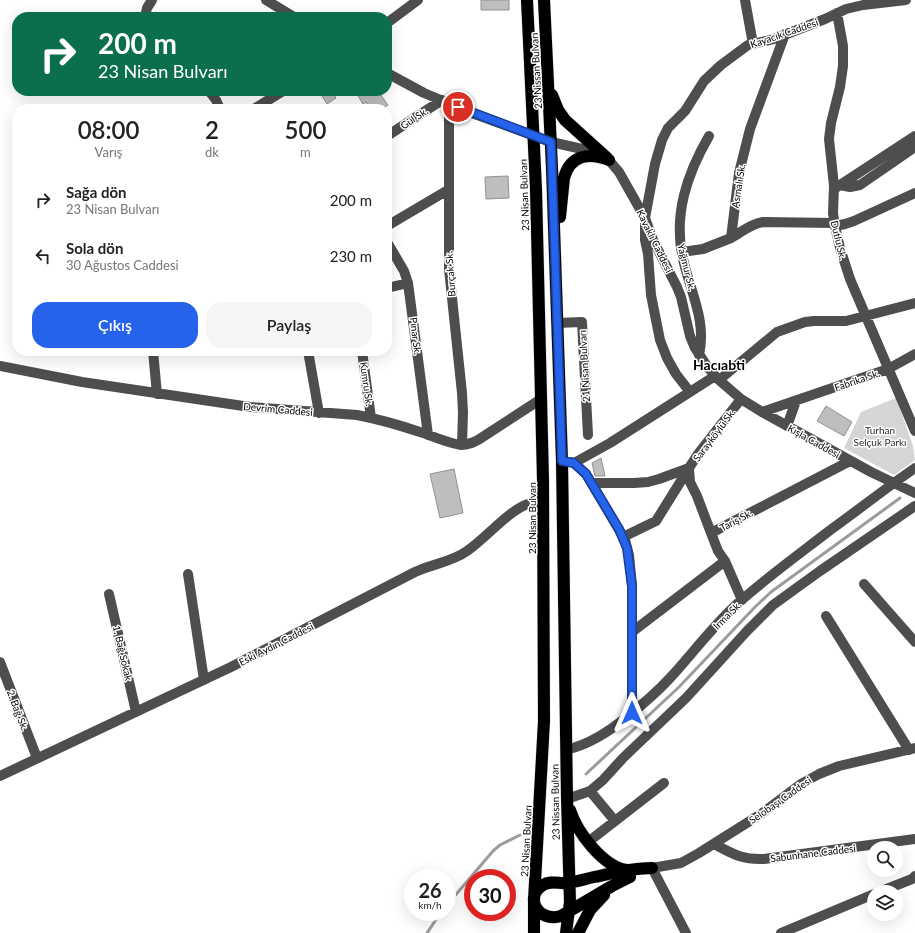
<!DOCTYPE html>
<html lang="tr">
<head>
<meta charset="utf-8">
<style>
  :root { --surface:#fff; --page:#f6f6f6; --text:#222; --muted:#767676; --accent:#2563eb }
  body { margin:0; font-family:Lato,sans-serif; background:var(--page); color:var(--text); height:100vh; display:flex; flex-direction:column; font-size:15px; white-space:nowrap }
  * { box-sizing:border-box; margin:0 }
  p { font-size:13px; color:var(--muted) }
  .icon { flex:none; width:22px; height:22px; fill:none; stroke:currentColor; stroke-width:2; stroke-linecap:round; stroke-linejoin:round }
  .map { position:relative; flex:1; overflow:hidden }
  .side { position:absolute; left:12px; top:104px; width:380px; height:252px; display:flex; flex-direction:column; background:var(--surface); border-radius:16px; box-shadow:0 4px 16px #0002 }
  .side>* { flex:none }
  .banner { position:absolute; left:12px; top:12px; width:380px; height:84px; border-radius:16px; box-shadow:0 4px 16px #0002; background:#0b6e4f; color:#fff; overflow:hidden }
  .tools { position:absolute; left:867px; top:841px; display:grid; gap:8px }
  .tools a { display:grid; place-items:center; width:36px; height:36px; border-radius:50%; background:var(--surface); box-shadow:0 4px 16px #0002; font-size:20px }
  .speed { position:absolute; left:404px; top:869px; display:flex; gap:8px; font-size:20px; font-weight:700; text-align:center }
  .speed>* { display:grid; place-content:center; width:52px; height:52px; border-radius:50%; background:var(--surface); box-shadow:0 4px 16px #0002; line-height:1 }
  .speed small { font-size:10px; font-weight:400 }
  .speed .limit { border:6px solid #d22; background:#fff; color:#111 }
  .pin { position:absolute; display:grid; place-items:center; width:34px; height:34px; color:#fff; margin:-17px; border:2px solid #fff; border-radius:50%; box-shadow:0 1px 4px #0007 }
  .me { position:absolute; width:44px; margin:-22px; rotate:0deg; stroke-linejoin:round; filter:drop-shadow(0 0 3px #0008) }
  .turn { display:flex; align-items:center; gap:14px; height:84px; padding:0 20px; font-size:18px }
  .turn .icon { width:52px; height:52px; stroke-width:2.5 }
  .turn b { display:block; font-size:28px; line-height:34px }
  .eta { display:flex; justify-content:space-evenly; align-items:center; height:68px; text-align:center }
  .eta b { font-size:24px; font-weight:600; line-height:28px }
  .primary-button { display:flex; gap:8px; margin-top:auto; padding:8px 20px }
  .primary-button a { flex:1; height:46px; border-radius:16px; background:var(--accent); color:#fff; font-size:16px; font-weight:600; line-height:46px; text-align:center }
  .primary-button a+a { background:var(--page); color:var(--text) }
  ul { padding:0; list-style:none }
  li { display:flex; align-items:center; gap:12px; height:56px; padding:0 20px }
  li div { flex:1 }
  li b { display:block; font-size:15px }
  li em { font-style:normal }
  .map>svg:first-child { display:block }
</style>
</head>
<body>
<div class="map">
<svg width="915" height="933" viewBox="0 0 915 933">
  <rect width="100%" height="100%" fill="#fff"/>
  <path fill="#d5d5d5" d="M 896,398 L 913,446 L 915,460 L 894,475 L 844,448 L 861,412 Z"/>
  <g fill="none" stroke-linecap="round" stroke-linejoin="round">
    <path stroke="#9c9c9c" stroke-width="3" d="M 586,774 L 679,687 L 755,607 L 771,592 L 900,498
      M 447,905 L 493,851 L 500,845 L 520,835
      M 427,933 L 441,912"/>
  </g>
  <path fill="#bebebe" stroke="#929292" d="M 481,0 L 509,0 L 509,10 L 481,10 Z
    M 319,91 L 332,91 L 336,98 L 327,104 Z
    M 355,91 L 378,91 L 388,105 L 382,109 L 370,109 L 366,102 L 363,104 Z
    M 508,176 L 509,198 L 486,199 L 485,177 Z
    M 826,406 L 852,422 L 844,436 L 817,421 Z
    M 601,458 L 605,476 L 595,476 L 592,463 Z
    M 454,469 L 463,513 L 440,518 L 430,474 Z"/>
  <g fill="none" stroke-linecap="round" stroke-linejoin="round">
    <defs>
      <path id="highway" d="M 527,0 L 536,189 L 543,480 L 544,721 L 534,900 L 534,933
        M 544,0 L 552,168 L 562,461 L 567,799 L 570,902 L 566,933
        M 552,95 L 558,110 L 565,120 L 607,158
        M 560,217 L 564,178 C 570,155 589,152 609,160
        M 570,810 C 577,832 603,867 627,870
        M 630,877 L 612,886 L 561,916 C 537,923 524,896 543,885 C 551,880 559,884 567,883 C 576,882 585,879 594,877 C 613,873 632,868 652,868
        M 578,933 L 590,910 L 604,895"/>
    </defs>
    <use href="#highway" stroke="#dbdbdb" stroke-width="13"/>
    <path stroke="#4e4e4e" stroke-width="10" d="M 266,0 L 294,17
      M 745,0 L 753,44
      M 837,13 L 843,46 L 843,66 L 840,87 L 831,123 L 829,139 L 834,186 L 833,213 L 835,226 L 840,248 L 850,279 L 915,431
      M 145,17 L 147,8 L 152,0
      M 387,23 L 418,0
      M 785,34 L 750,129 L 739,173 L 731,238 C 742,232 750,224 763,222 L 834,223
      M 387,73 L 424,93 L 472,113 L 551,142 L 591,151 L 607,158 L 619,172 L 645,218 L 653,240 L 677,287 L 681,297 L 690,336 L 695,348 L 709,369 L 719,380 L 741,399 L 762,412 L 871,472 L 915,493
      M 209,91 L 216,100 L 220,109
      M 449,103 L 449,269 L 462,393 L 463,413 L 462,445
      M 254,109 L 283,91
      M 387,136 L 442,100
      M 840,185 L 850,187 L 860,185 L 915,147
      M 834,189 L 915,136
      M 387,226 L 448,190
      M 835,226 L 845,224 L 854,221 L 915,193
      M 387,242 L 404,271 L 408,283 L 428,435
      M 682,252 L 703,249 L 731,238
      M 387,288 L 408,283
      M 557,323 L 582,322 L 588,435
      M 153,351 L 157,394
      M 308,351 L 319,413
      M 362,351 L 371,418
      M 699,355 C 707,321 690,291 683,259 C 673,215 687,174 709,136
      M 0,366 L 82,382 L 250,407 L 357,415 C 378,419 399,425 420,432 C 433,436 447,443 461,445 C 468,445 472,443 478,440 L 541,399
      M 719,380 L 777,332 L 805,322 L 814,321 L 846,321 L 915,303
      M 690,392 L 676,374 L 667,358 L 660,340 L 651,295 L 648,254 L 645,240 L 645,218 L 655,164 L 662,140 L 668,128 L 685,111 L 704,81 L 721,65 L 748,45 L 774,39 L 825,19 L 846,9 L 863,5 L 906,0
      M 762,412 L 888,369 L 915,354
      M 787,426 L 796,401
      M 570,462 L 574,463 L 610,443 L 715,376
      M 574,463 L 586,474 L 625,540 L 629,555 L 632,586 L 632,713
      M 689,469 L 690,482 L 697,496 L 711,533
      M 591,483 L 634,483 L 648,482 L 659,479 L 689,468 L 698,454 L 741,399
      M 623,537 L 656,521 L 689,468
      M 725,561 L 742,600
      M 188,574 L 204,680
      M 864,584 L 915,642
      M 109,594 L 136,712
      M 826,616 L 909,750
      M 632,632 L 725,561 L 718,551 L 711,533 L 850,461
      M 0,662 L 37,758
      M 566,750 C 590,744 608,732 627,717 C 642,705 657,692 670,678 C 692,654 712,627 737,604 C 766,578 798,555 829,531 C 858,510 886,488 915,468
      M 0,776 L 231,667 L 415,572 C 432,564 452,562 467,551 C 485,539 509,510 528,504 C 533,502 538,503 543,502
      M 590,791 L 615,821
      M 567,799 L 590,791 L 603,780 L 623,758 L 686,698 L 747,631 L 773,605 L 820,571 L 915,506
      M 588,842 L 664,783
      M 714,844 C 733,854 742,860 764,859 L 915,839
      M 879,892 L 912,879 L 915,876
      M 686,933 L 652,868 L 681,863 L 699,853 L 761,814 L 801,784 L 819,774 L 839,766 L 915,748
      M 781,933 L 874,894"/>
    <use href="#highway" stroke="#000" stroke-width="12"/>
  </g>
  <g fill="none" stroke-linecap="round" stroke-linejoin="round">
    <defs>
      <path id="route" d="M 458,107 L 551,142 L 562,461 L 574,463 L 586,474 L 619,529 L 627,548 L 632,586 L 632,713"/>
    </defs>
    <use href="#route" stroke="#184099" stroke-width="10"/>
    <use href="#route" stroke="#2563eb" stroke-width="7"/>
  </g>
  <g text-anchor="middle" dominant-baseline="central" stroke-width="3" stroke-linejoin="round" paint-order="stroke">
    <g font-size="10" fill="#000" stroke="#fff">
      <text transform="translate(784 33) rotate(-19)">Kayacık Caddesi</text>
      <text transform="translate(536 71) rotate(-93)">23 Nissan Bulvarı</text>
      <text transform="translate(414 118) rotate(-33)">Gül Sk.</text>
      <text transform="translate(738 186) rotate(-81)">Asmalı Sk.</text>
      <text transform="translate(524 195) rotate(-92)">23 Nisan Bulvarı</text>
      <text transform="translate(839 240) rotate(77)">Dutlu Sk.</text>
      <text transform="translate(655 241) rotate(64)">Kavaklı Caddesi</text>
      <text transform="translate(687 267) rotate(76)">Yağmur Sk.</text>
      <text transform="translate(450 274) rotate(-94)">Burçak Sk.</text>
      <text transform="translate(416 336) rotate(83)">Pınar Sk.</text>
      <text transform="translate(584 366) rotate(-93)">21 Nisan Bulvarı</text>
      <text transform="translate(857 380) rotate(-19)">Fabrika Sk.</text>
      <text transform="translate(367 384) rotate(82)">Kumru Sk.</text>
      <text transform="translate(278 409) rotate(5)">Devrim Caddesi</text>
      <text transform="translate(714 435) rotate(-53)">Sarayköylü Sk.</text>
      <text transform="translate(814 441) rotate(29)">Kışla Caddesi</text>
      <text transform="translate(532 518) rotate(-90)">23 Nisan Bulvarı</text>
      <text transform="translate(736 520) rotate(-28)">Tariş Sk.</text>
      <text transform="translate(727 615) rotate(-45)">Irma Sk.</text>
      <text transform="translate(276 644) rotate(-27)">Eski Aydın Caddesi</text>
      <text transform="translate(123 653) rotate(77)">1. Bağ Sokak</text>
      <text transform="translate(18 710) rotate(69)">2. Bağ Sk.</text>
      <text transform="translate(780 800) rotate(-35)">Selobaşı Caddesi</text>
      <text transform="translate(555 802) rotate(-91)">23 Nissan Bulvarı</text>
      <text transform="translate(526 841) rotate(-87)">23 Nisan Bulvarı</text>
      <text transform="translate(813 853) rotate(-7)">Sabunhane Caddesi</text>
    </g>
    <g font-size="10" fill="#2c2c2c" stroke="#fff">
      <text x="880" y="430">Turhan<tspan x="880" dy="12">Selçuk Parkı</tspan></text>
    </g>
    <g font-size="14" font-weight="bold" fill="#000" stroke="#fff">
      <text x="719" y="364">Hacıabti</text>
    </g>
  </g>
</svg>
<div class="tools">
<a><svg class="icon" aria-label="search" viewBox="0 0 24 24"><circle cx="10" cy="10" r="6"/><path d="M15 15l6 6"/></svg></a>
<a><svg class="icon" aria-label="layers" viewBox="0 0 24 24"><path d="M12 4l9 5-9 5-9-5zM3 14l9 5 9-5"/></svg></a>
</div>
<div class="speed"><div>26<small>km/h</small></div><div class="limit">30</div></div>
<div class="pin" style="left:458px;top:107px;background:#d93025"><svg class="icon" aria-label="arrive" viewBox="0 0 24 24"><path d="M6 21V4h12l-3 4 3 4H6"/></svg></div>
<svg class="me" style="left:632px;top:713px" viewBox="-20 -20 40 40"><path d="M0-17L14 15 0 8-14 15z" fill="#2563eb" stroke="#fff" stroke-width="4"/></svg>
<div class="banner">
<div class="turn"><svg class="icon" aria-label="right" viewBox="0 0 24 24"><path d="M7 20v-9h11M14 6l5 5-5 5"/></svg><div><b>200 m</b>23 Nisan Bulvarı</div></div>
</div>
<section class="side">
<div class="eta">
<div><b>08:00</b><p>Varış</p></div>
<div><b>2</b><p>dk</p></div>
<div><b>500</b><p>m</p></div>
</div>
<ul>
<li><svg class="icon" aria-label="right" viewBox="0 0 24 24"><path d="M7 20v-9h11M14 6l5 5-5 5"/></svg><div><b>Sağa dön</b><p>23 Nisan Bulvarı</p></div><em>200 m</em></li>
<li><svg class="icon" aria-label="left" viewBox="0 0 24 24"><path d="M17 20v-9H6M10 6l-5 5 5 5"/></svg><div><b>Sola dön</b><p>30 Ağustos Caddesi</p></div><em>230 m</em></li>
</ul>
<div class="primary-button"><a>Çıkış</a><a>Paylaş</a></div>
</section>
</div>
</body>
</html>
